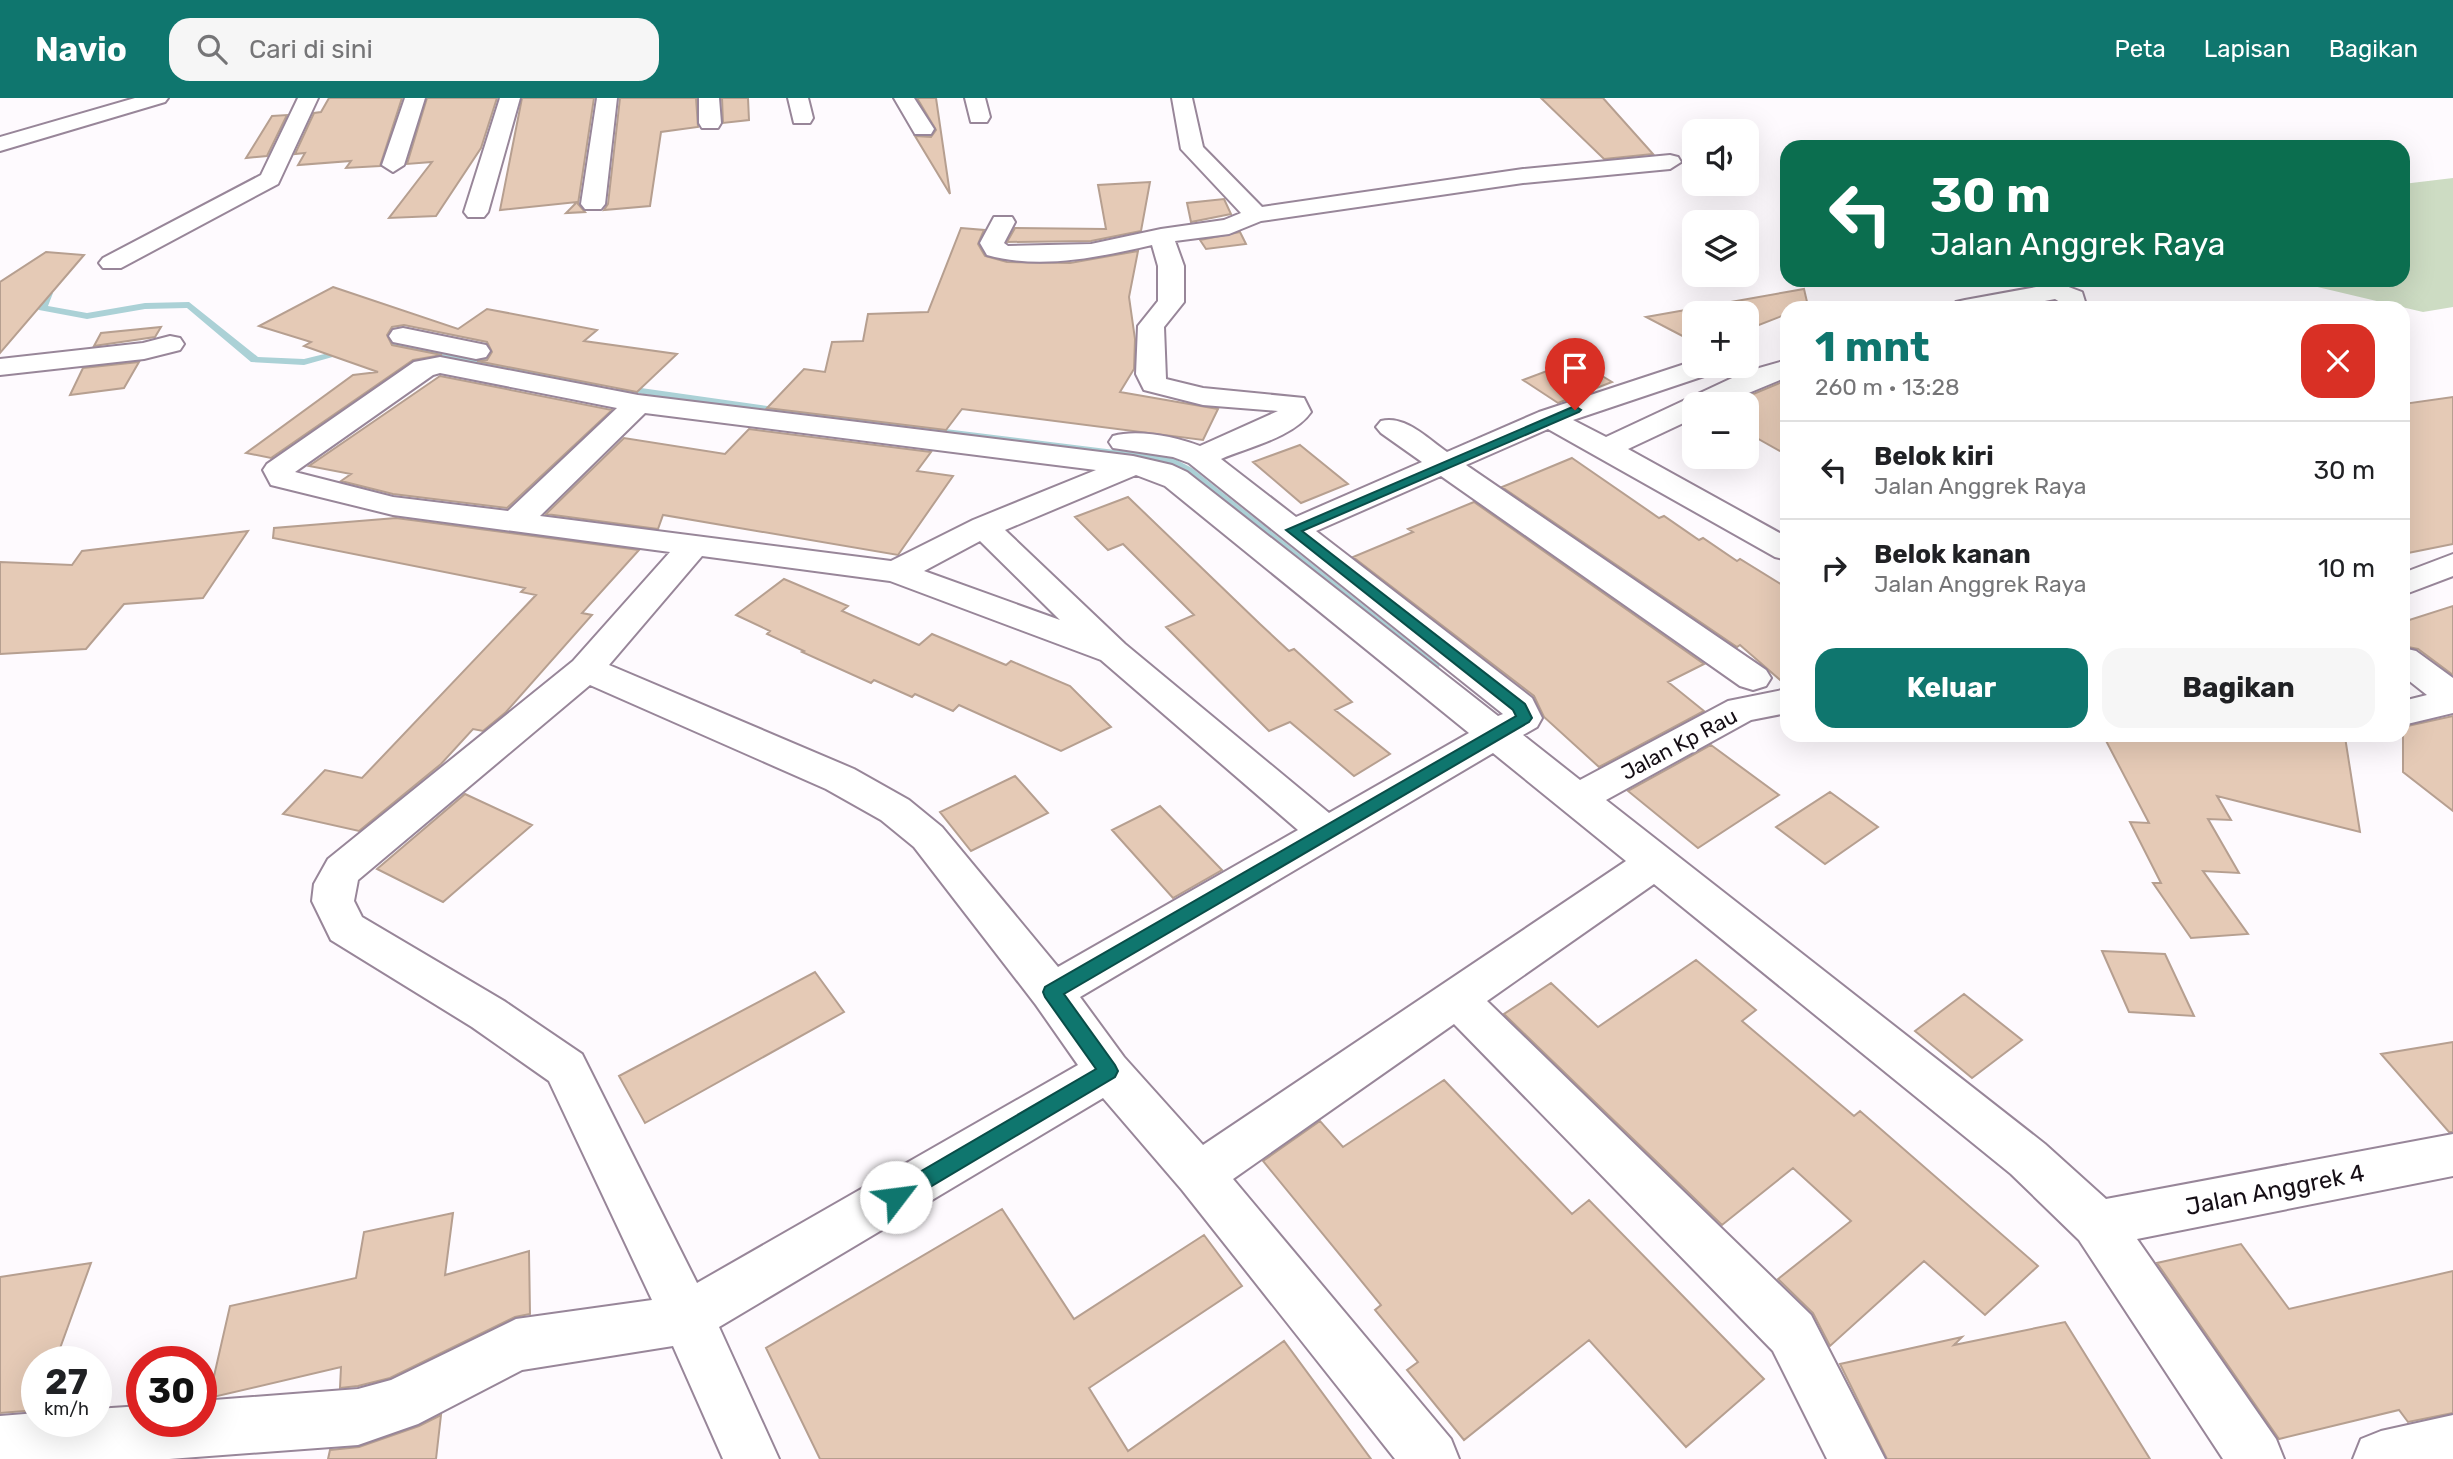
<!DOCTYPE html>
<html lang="id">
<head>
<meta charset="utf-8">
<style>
  :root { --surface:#fff; --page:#f6f6f6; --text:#202124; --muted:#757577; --line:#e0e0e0; --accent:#0f766e }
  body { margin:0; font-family:Rubik,sans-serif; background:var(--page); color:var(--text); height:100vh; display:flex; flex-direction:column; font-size:26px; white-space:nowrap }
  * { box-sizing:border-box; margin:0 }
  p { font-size:23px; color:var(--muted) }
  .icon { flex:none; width:38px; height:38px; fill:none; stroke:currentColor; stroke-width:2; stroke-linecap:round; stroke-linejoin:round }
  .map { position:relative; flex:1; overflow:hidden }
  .details { position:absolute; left:1780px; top:203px; width:630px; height:441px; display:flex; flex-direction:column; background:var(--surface); border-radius:21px; box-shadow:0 7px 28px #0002 }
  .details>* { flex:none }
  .top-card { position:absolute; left:1780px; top:42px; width:630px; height:147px; border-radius:21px; box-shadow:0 7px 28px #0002; background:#0b6e4f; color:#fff; overflow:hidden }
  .tools { position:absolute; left:1682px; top:21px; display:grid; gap:14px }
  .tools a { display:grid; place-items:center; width:77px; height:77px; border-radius:14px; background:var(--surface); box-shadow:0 7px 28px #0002; font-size:35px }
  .speed { position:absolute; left:21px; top:1248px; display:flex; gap:14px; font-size:35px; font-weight:700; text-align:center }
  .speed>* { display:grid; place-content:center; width:91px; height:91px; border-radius:50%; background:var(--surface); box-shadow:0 7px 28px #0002; line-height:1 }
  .speed small { font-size:18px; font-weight:400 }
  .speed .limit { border:10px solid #d22; background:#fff; color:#111 }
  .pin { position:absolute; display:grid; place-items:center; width:60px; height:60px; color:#fff; margin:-72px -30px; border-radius:50% 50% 50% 0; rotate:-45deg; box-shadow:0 0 7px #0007 }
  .pin .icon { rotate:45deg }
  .me { position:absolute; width:77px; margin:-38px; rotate:60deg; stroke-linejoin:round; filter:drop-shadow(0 0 5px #0008) }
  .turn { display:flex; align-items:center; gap:24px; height:147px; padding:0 35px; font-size:32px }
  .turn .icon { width:91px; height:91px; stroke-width:2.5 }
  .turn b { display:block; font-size:49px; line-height:60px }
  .round { display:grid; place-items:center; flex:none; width:74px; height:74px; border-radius:21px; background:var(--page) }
  .headline { display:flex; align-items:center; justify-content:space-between; height:119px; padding:0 35px }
  h1 { font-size:42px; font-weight:700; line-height:52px; color:var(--accent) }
  .button { display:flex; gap:14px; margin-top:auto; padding:14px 35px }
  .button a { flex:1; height:80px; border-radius:21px; background:var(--accent); color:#fff; font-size:28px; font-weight:700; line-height:80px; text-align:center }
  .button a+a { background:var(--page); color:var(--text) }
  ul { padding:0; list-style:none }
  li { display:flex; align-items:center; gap:21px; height:98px; padding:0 35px; border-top:2px solid var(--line) }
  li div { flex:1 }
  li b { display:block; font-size:26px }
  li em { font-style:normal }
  header { display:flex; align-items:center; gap:42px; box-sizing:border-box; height:98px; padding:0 35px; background:var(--accent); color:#fff }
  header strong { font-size:33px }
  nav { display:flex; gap:38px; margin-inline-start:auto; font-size:24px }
  .search { width:490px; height:63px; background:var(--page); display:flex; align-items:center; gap:18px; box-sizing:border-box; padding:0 24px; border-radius:21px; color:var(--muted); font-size:26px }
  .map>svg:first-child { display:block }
</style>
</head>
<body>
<header>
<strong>Navio</strong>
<div class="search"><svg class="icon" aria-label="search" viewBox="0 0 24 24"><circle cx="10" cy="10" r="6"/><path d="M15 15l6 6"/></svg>Cari di sini</div>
<nav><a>Peta</a><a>Lapisan</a><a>Bagikan</a></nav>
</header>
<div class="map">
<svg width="2453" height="1361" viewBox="0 0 2453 1361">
  <rect width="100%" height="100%" fill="#fefafe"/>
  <path fill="#cddcc3" d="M 2453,80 L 2453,209 L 2423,214 L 2288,182 L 2403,182 L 2403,86 Z"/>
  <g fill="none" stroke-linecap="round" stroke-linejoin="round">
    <path fill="#abd1d6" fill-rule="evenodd" d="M 25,187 L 51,193 L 53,195 L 48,208 L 87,215 L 145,205 L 189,204 L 258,259 L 304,261 L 349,250 L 354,253 L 304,267 L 251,264 L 187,210 L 145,211 L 87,221 L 39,212 L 37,210 L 43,197 L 25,193 L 0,197 L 0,191 Z
      M 383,245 L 409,246 L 597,283 L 602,286 L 597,289 L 409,252 L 379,250 L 378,248 Z
      M 620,287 L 816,315 L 1171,359 L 1192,370 L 1440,568 L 1434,572 L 1429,571 L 1184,374 L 1164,364 L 816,321 L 616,292 L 616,288 Z"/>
  </g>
  <path fill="#e5cab6" stroke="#b69f90" stroke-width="2" d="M 329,0 L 402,0 L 380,68 L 346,70 L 351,63 L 298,67 L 305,55 L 295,56 L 314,15 L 321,14 Z
    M 427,0 L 497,0 L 481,50 L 436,118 L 389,120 L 432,64 L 407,66 Z
    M 522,0 L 594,0 L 578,106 L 585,114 L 566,115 L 577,104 L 500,112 Z
    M 620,0 L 696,0 L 698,29 L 661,34 L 650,108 L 604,112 L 608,106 Z
    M 722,0 L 748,0 L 749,22 L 723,25 Z
    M 917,0 L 936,0 L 950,96 L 915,38 L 931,39 L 936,32 Z
    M 1541,0 L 1603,0 L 1653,56 L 1604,61 Z
    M 287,17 L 267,58 L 246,60 L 272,18 Z
    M 1150,84 L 1141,133 L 1091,143 L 1007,144 L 1015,130 L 1106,131 L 1098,87 Z
    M 1224,101 L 1231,116 L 1191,124 L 1187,105 Z
    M 961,130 L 984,132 L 978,146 L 985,158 L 1007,164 L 1070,165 L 1138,153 L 1129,199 L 1135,241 L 1134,271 L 1120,294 L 1218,311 L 1203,342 L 962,311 L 946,332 L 767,310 L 804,271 L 825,274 L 832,244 L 863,243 L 868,216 L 928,214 Z
    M 1240,134 L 1246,146 L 1206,151 L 1200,142 Z
    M 46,154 L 84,157 L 0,255 L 0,184 Z
    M 333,189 L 458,231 L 487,211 L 597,232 L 584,243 L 677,256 L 637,294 L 477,263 L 487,262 L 492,254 L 487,244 L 404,227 L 392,229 L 387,237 L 392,247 L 442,257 L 413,262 L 271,360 L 246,355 L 353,277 L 378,274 L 304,248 L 311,244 L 259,228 Z
    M 1804,191 L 1808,208 L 1787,210 L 1787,216 L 1746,232 L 1746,215 L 1694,215 L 1694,244 L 1646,219 Z
    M 161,229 L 155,239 L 94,248 L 101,235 Z
    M 1576,262 L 1612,284 L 1558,305 L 1523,282 Z
    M 139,264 L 124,290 L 70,297 L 83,270 Z
    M 440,278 L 612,312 L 507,410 L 393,396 L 341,383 L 351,376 L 309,368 Z
    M 1787,282 L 1787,357 L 1746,334 L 1746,299 Z
    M 2453,299 L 2453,446 L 2403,456 L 2403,306 Z
    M 749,331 L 931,354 L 917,373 L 953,378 L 898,457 L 663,417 L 658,431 L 546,416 L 624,340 L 725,356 Z
    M 1300,347 L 1348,386 L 1301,405 L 1253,364 Z
    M 1572,360 L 1659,420 L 1664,418 L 1699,442 L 1703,440 L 1737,463 L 1740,461 L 1787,490 L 1787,588 L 1740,547 L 1737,549 L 1502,389 Z
    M 1128,399 L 1260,526 L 1289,553 L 1294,551 L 1352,604 L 1335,612 L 1390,656 L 1354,678 L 1290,624 L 1269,633 L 1166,529 L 1194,517 L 1123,446 L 1108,452 L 1075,419 Z
    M 1474,404 L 1704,566 L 1668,584 L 1704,613 L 1599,669 L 1544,619 L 1534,598 L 1353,459 L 1413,434 L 1408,431 Z
    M 396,420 L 639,452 L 582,515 L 592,517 L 506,614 L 483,633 L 473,631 L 441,666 L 359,733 L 283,716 L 325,672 L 362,680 L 536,497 L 521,494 L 525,490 L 273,440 L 274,430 Z
    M 248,433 L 203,500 L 124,506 L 86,551 L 0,556 L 0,464 L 72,467 L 82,453 Z
    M 784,481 L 848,508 L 842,513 L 919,547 L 932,536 L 1006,567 L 1011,563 L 1070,588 L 1111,629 L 1061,653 L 959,607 L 953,613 L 915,596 L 912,599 L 874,582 L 871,585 L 802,554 L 804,553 L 767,536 L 770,533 L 736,517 Z
    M 2453,508 L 2453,577 L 2418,551 L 2403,548 L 2403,524 Z
    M 2453,618 L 2453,713 L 2403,674 L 2403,629 Z
    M 2103,637 L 2345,639 L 2360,734 L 2217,698 L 2231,722 L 2208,721 L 2239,775 L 2203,773 L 2248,836 L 2191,840 L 2153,785 L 2161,785 L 2130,724 L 2149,725 Z
    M 1711,647 L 1779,697 L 1698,750 L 1628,693 Z
    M 1015,678 L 1048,715 L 971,753 L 940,714 Z
    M 1830,694 L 1878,729 L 1825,766 L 1776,729 Z
    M 465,696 L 532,727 L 443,804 L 377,771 Z
    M 1160,708 L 1222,772 L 1173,800 L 1112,732 Z
    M 2102,853 L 2165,856 L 2194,918 L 2129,914 Z
    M 1696,862 L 1756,912 L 1742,923 L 1854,1018 L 1860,1013 L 2038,1168 L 1985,1217 L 1924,1163 L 1830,1248 L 1813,1215 L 1778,1181 L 1851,1123 L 1793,1070 L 1722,1127 L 1504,916 L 1551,885 L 1598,929 Z
    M 815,874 L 844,914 L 645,1025 L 619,978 Z
    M 1964,896 L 2022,942 L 1972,980 L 1915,933 Z
    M 2453,944 L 2453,1034 L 2449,1034 L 2381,956 Z
    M 1444,982 L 1572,1116 L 1589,1102 L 1764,1281 L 1686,1349 L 1589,1242 L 1464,1342 L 1407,1272 L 1418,1264 L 1375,1212 L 1381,1207 L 1263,1063 L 1320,1023 L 1343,1049 Z
    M 1002,1111 L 1074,1221 L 1204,1137 L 1242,1188 L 1089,1290 L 1128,1353 L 1284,1243 L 1371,1361 L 820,1361 L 766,1250 Z
    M 453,1115 L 445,1177 L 529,1153 L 530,1216 L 515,1219 L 390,1280 L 358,1288 L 340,1290 L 341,1269 L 209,1300 L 230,1208 L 356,1180 L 364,1134 Z
    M 2241,1146 L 2289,1211 L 2453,1173 L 2453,1315 L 2408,1324 L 2399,1312 L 2279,1341 L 2157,1165 Z
    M 91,1165 L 55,1264 L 37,1264 L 37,1312 L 0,1315 L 0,1179 Z
    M 2065,1224 L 2150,1361 L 1887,1361 L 1840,1266 L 1962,1239 L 1954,1247 Z
    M 441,1317 L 436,1361 L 328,1361 L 330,1352 L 359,1349 L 419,1328 Z"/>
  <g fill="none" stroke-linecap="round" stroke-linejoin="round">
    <defs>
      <path id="minor" d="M 135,0 L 168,0 L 165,4 L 0,53 L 0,39 Z
        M 298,0 L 318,0 L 278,86 L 121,170 L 103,170 L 99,165 L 103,160 L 261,77 Z
        M 405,0 L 425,0 L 404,67 L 393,74 L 382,67 Z
        M 500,0 L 520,0 L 488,114 L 484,119 L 468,119 L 464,114 Z
        M 597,0 L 617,0 L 605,106 L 601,111 L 585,111 L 581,106 Z
        M 699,0 L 719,0 L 721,25 L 718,30 L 702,30 L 699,25 Z
        M 788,0 L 808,0 L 813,20 L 810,25 L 794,25 Z
        M 894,0 L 914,0 L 934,31 L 931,36 L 915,36 Z
        M 965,0 L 985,0 L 990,19 L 987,24 L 971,24 Z
        M 1172,0 L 1192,0 L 1203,49 L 1262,109 L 1523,71 L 1670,57 L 1678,59 L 1681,64 L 1670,71 L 1523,85 L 1261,123 L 1229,136 L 1175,143 L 1184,168 L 1184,204 L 1164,229 L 1166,281 L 1203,290 L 1304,300 L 1311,314 C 1294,339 1249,349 1221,361 L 1296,419 L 1422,364 L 1381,335 L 1376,329 L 1381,323 C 1405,317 1427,340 1447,354 L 1539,314 L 1694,263 L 1694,268 L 1720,268 L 1716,274 L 1573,322 L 1606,339 L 1745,274 L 1787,262 L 1787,279 L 1722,306 L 1694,306 L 1694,320 L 1628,351 L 1787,439 L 1787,462 L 1775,459 L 1548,331 L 1466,367 L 1766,572 L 1771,580 L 1766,588 L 1753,592 L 1740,588 L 1441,378 L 1316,433 L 1532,600 L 1542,620 L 1537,629 L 1523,637 L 1580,682 L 1728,603 L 1787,591 L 1787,615 L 1751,622 L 1606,702 L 2045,1046 L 2106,1101 L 2453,1036 L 2453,1078 L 2137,1141 L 2276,1341 L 2284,1361 L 2223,1361 L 2079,1142 L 2011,1076 L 1654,786 L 1487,903 L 1811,1217 L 1885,1361 L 1827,1361 L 1773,1253 L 1454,926 L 1233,1081 L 1451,1341 L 1459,1361 L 1395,1361 L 1182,1092 L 1103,1000 L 719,1229 L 779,1361 L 723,1361 L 673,1248 L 522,1272 L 418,1326 L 358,1347 L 169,1361 L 0,1361 L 0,1318 L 37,1315 L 37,1323 L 96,1323 L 96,1311 L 142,1308 L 142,1323 L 201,1323 L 201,1303 L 358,1291 L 391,1282 L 516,1221 L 652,1202 L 549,983 L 472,929 L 331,842 L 312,803 L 314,786 L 328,761 L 573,563 L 670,454 L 393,417 L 271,387 L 263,372 L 267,366 L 414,264 L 440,259 L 638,297 L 1133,358 L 1172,367 L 1187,374 L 1498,618 L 1503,616 L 1189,365 L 1173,359 L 1113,350 L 1109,344 L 1113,338 C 1138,331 1176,339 1200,348 L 1278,313 L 1203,307 L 1144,292 L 1136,276 L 1138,228 L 1158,203 L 1158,168 L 1152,147 C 1100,159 1040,172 987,157 L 980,145 L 994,119 L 1012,119 L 1015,124 L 1004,145 L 1008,148 L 1091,146 L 1161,131 L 1224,122 L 1241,115 L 1181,51 ZM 440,275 L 617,310 L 508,413 L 393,399 L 295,374 L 433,277 ZM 645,315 L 1096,372 L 973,422 L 891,463 L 540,418 ZM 1136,377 L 1165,388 L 1469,635 L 1329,715 L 1125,546 L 1005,432 ZM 980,443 L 1060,522 L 924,473 ZM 702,458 L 890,483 L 1101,562 L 1298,732 L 1058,869 L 942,729 L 909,702 L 854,671 L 609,567 ZM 590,587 L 826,691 L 881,722 L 914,749 L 1036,907 L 1078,967 L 697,1185 L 582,956 L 504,903 L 362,819 L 354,803 L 358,782 ZM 1493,655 L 1626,763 L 1203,1047 L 1124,959 L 1080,899 Z
        M 2058,185 L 2082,194 L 2087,210 L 2061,210 L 2060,204 L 2055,201 L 2008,210 L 1952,210 L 1956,204 L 1965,202 Z
        M 403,230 L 486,247 L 490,253 L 486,259 L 476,261 L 393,244 L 389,238 L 393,232 Z
        M 170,238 L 180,240 L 184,246 L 180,252 L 144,261 L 0,277 L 0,261 L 143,245 Z
        M 2453,456 L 2453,478 L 2403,497 L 2403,475 Z
        M 2403,550 L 2416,553 L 2453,580 L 2453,615 L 2403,627 L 2403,603 L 2427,597 L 2403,578 Z
        M 2453,1317 L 2453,1361 L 2353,1361 L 2361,1341 L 2381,1333 Z"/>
    </defs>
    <use href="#minor" stroke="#988699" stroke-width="4"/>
    <use href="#minor" fill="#fff" fill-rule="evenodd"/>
  </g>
  <path fill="#0f766e" stroke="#0a4d48" stroke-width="2" d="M 1575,308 L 1581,312 L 1579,314 L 1302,433 L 1525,606 L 1532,620 L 1529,624 L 1064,896 L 1115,967 L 1118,973 L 1115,979 L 903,1105 L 896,1108 L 889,1105 L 886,1099 L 889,1092 L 1096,971 L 1045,899 L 1043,894 L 1045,889 L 1516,618 L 1513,612 L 1286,432 Z"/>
  <g text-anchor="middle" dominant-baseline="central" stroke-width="6" stroke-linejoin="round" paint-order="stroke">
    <g font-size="21" fill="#150e15" stroke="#fff">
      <text transform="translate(1679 646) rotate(-28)">Jalan Kp Rau</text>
    </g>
    <g font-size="24" fill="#150e15" stroke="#fff">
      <text transform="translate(2275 1092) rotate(-11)">Jalan Anggrek 4</text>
    </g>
  </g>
</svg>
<div class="tools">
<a><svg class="icon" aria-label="sound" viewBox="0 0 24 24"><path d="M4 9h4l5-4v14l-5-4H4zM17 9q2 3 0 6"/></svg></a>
<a><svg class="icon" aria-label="layers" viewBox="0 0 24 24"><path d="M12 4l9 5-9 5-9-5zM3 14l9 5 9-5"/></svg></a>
<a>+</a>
<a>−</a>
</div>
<div class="speed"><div>27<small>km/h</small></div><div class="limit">30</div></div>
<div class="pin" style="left:1575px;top:312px;background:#d93025"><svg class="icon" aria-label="arrive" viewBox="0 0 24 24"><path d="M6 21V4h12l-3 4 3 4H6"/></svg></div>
<svg class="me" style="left:896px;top:1099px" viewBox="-20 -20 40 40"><circle r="19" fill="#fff"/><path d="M0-13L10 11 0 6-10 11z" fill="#0f766e"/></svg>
<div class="top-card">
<div class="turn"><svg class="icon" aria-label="left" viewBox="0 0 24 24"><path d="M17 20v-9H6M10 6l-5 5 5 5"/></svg><div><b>30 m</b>Jalan Anggrek Raya</div></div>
</div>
<section class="details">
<div class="headline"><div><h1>1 mnt</h1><p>260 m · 13:28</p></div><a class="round" style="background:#d93025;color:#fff"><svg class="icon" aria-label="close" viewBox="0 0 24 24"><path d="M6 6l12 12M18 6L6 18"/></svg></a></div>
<ul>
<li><svg class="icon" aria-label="left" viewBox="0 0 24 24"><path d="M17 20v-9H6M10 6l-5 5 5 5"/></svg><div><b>Belok kiri</b><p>Jalan Anggrek Raya</p></div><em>30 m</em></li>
<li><svg class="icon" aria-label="right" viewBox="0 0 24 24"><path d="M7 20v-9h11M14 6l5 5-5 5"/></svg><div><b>Belok kanan</b><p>Jalan Anggrek Raya</p></div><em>10 m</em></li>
</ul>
<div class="button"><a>Keluar</a><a>Bagikan</a></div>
</section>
</div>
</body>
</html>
